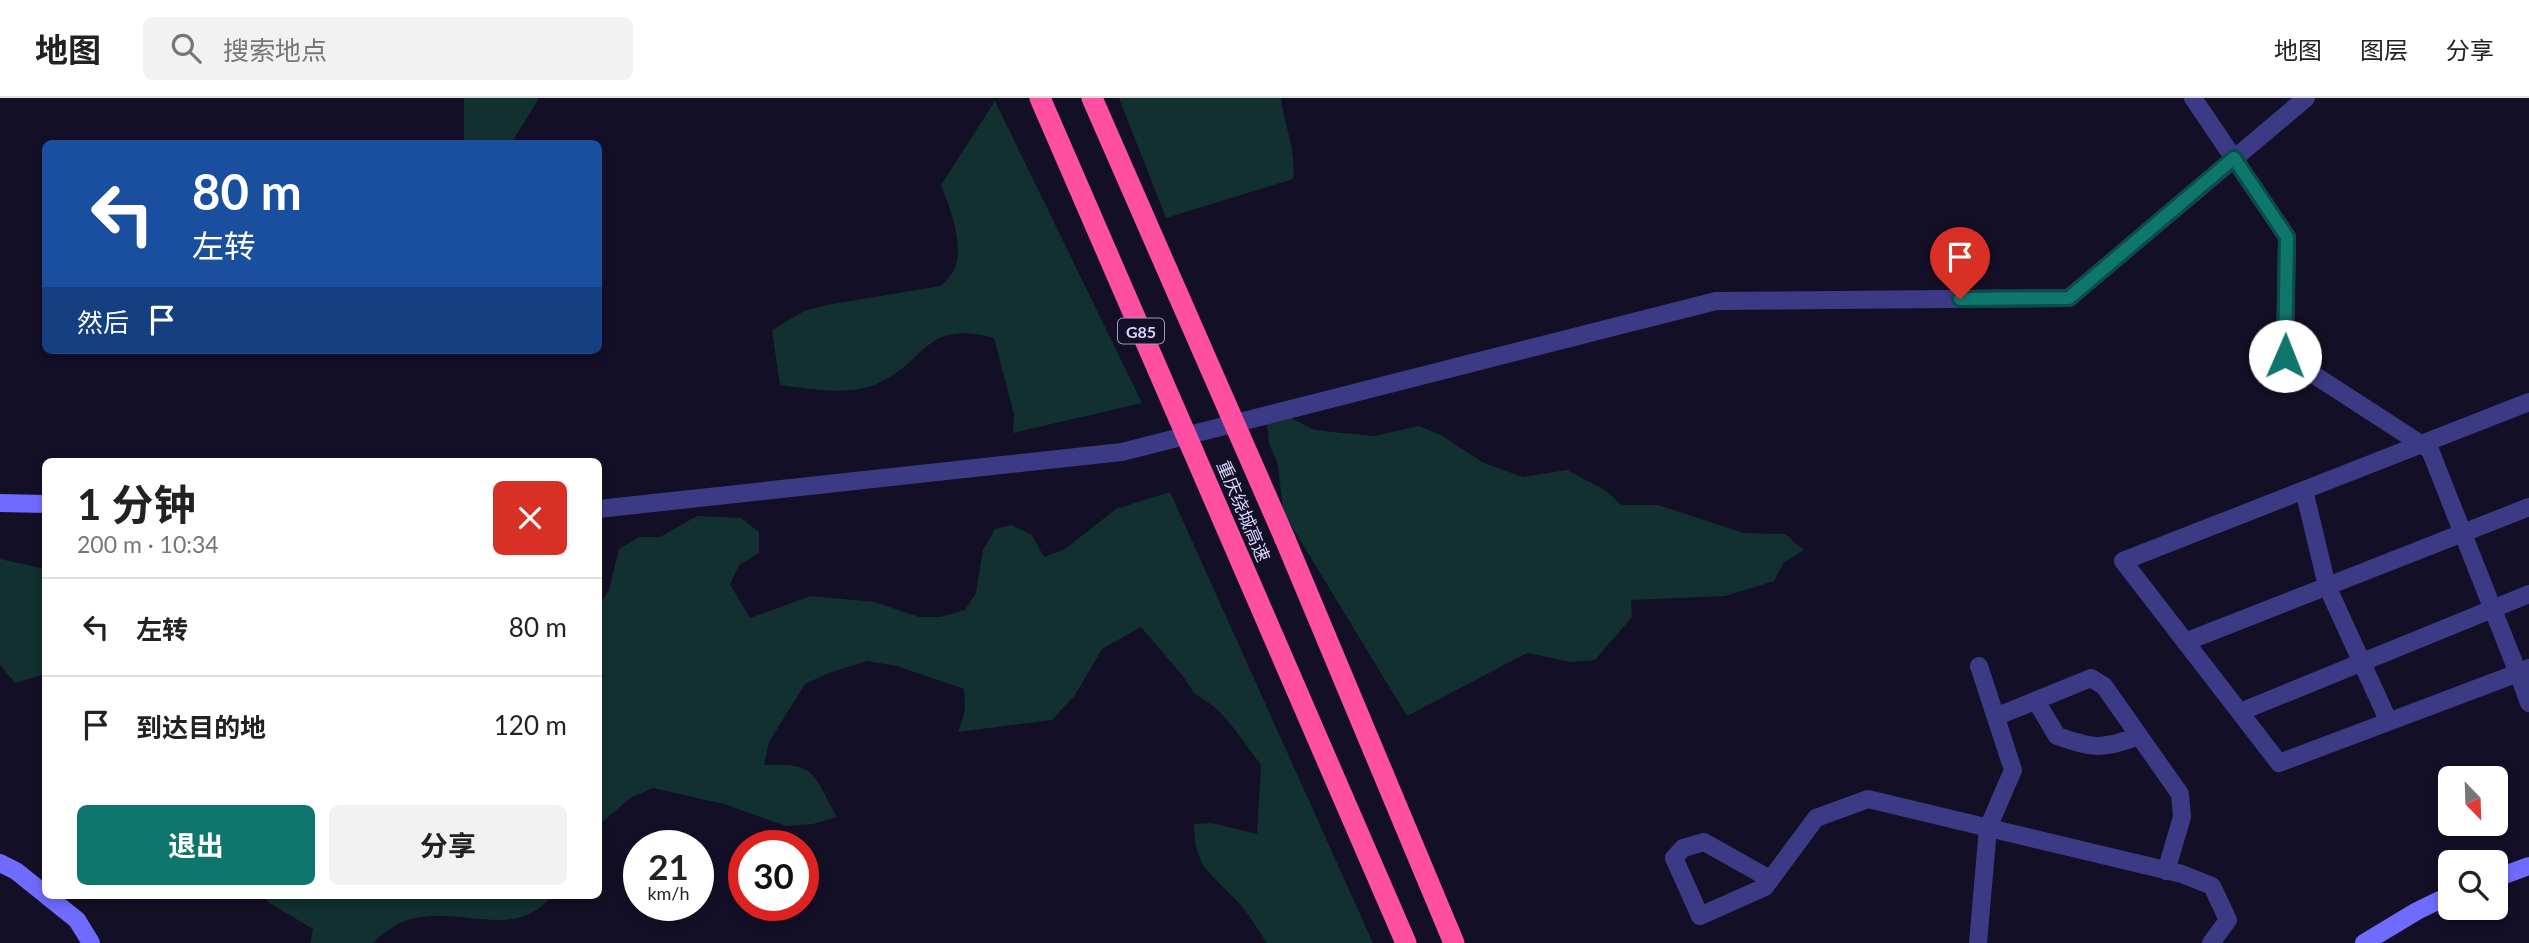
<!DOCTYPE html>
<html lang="zh">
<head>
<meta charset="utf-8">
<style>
  :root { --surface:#fff; --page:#f2f2f2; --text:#222; --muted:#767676; --line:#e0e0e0; --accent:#0f766e }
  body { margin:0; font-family:Lato,"Noto Sans SC",sans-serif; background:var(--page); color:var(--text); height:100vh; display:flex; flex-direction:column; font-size:26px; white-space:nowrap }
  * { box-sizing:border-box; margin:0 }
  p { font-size:23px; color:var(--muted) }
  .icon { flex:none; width:38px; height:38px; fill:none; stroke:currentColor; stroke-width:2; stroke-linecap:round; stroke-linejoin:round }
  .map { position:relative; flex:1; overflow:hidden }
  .drawer { position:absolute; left:42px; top:360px; width:560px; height:441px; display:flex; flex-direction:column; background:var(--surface); border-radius:10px; box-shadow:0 4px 10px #0003 }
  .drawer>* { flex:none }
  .banner { position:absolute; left:42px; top:42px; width:560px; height:214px; border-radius:10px; box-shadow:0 4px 10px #0003; background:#1a4fa0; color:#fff; overflow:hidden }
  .needle { width:46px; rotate:157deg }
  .buttons { position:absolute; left:2438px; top:668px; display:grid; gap:14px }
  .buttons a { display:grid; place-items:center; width:70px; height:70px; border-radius:10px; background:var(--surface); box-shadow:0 4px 10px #0003; font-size:35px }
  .speed { position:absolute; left:623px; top:732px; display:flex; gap:14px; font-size:35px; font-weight:700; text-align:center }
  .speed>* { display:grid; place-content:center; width:91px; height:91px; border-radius:50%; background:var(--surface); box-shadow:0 4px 10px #0003; line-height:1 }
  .speed small { font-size:18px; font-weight:400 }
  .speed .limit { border:10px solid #d22; background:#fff; color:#111 }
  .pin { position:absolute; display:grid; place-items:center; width:60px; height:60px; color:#fff; margin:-72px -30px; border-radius:50% 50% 50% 0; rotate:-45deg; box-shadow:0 0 7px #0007 }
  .pin .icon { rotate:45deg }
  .me { position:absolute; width:77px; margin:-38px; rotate:1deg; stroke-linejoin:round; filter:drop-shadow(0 0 5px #0008) }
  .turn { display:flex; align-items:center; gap:24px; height:147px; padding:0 35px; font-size:32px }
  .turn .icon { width:91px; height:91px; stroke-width:2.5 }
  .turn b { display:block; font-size:49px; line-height:60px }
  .then { display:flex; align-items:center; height:66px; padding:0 35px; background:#0003; gap:14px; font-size:26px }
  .round { display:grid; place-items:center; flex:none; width:74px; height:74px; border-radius:10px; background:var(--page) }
  .summary { display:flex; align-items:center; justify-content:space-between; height:119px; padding:0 35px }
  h1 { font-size:42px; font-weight:700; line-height:52px }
  .button { display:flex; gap:14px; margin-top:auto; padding:14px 35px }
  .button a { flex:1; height:80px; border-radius:10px; background:var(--accent); color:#fff; font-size:28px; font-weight:700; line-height:80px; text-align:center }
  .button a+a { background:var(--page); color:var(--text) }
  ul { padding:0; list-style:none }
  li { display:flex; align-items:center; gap:21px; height:98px; padding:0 35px; border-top:2px solid var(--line) }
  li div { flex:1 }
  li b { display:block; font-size:26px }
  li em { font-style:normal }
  header { display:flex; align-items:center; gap:42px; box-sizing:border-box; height:98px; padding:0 35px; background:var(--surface); border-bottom:2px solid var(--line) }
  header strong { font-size:33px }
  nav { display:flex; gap:38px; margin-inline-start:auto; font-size:24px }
  .search { width:490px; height:63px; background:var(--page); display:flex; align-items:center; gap:18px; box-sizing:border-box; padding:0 24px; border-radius:10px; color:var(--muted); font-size:26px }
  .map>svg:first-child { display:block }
</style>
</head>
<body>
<header>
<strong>地图</strong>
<div class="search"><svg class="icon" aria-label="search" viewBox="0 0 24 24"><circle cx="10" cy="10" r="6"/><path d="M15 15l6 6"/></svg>搜索地点</div>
<nav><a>地图</a><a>图层</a><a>分享</a></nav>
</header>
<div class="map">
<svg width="2529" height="845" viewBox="0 0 2529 845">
  <rect width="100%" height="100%" fill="#130f26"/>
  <path fill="#12302f" d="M 464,0 L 539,0 L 511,46 L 464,45 Z
    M 1119,0 L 1281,0 C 1284,27 1297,54 1293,81 L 1166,120 Z
    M 995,3 L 1142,305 L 1013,335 L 1014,316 L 994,240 C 923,221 928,264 876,286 C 849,298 810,291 780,287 L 772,232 L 804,213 L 826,207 L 941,188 C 945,183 953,176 955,170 C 964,147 950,109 941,87 Z
    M 1277,306 L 1293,321 L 1312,331 L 1332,334 L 1374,338 L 1419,328 L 1441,337 L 1484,365 L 1523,379 L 1567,372 L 1603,391 L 1622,407 L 1658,407 L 1744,435 L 1785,436 L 1804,452 L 1784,464 L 1774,483 L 1725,498 L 1631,502 L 1632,519 L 1595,562 L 1571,564 L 1527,555 L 1407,618 L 1283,414 L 1278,366 L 1269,346 L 1267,325 Z
    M 1170,394 L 1373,845 L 1267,845 C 1257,831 1250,817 1238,804 C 1212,776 1194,770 1194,726 L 1212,725 L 1257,736 L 1261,667 L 1232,628 L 1216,610 L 1194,595 L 1183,578 L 1141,529 L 1102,551 L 1075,597 L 1052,622 L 958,634 L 965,613 L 964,591 L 897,568 L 867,563 L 829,575 L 805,586 L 769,644 L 764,667 C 819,665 812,676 837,719 L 813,726 L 786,728 L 724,706 L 653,690 L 630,700 L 599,727 L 599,507 L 609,492 L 619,451 L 639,439 L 660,439 L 697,418 L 741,420 L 759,434 L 759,455 L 739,467 L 730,486 L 750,520 L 811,498 L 875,504 L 919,519 L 940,519 L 965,512 L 976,495 L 983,452 L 995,431 L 1012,427 L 1032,437 L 1044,459 L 1065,451 L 1116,411 Z
    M 0,461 L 45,471 L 45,576 L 15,585 L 0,567 Z
    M 267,798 L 552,798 C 512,845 462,806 408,822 C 394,826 384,835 373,845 L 310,845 L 313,831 L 268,804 Z"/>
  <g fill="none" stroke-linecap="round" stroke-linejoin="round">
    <path stroke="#3d3a85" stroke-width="18" d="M 2193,0 L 2287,139 L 2285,258 L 2430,352 L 2518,575 L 2279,665 L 2123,463 L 2529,304
      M 2304,392 L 2327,488 L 2388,622
      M 598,411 L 1122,354 L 1716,203 L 2069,200 L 2306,0
      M 2185,544 L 2529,409
      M 2529,570 L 2518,575 L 2529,605
      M 2036,603 L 2057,638 C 2092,650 2101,652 2136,639
      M 2240,614 L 2529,496
      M 2000,617 L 2091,580 L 2104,588 L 2180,696 L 2182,719 L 2166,773
      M 1770,781 L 1704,744 L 1683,750 L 1674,760 L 1700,818 L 1765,789 L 1816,720 L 1868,701 L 2182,776 L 2212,788 L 2228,822 L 2211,845
      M 1978,845 L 1988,730 L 2013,672 L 1979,568"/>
    <path stroke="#6f6bff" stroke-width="18" d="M 0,405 L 46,406
      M 0,765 L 16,773 L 46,797
      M 2496,780 L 2529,768
      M 47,798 L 77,822 L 91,845
      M 2364,845 L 2417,813 L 2450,797"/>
    <path stroke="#ff4fa3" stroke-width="21" d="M 1285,441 L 1454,845
      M 1242,466 L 1406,845"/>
    <path stroke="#ff4fa3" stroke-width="21" d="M 1040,0 L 1242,466
      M 1092,0 L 1285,441"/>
  </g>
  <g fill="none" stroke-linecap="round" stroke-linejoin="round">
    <defs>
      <path id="route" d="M 1960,201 L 2069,200 L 2234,60 L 2287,139 L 2285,258"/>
    </defs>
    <use href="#route" stroke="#0a4d48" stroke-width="18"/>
    <use href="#route" stroke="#0f766e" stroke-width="12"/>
  </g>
  <g text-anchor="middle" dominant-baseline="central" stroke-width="7" stroke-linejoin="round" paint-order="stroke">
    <rect fill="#130f26" stroke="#9e99be" stroke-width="2" x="1118" y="220.5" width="46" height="25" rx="5"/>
    <g font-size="16" font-weight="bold" fill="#d9d4ff">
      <text x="1141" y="233">G85</text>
    </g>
    <g font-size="18" fill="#d9d4ff" stroke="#130f26">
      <text transform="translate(1244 413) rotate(67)">重庆绕城高速</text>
    </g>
  </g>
</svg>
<div class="buttons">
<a><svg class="needle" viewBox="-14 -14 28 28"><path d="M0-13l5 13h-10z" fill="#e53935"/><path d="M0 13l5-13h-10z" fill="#767676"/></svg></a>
<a><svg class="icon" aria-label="search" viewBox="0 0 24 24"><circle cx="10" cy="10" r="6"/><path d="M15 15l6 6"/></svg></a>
</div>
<div class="speed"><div>21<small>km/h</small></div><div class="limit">30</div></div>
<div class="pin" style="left:1960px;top:201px;background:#d93025"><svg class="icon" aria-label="arrive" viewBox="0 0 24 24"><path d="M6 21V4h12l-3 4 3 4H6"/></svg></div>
<svg class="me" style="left:2285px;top:258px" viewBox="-20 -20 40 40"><circle r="19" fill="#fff"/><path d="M0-13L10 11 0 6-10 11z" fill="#0f766e"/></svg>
<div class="banner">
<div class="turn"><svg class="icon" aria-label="left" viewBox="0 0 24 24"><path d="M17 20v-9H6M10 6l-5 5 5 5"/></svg><div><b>80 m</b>左转</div></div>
<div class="then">然后<svg class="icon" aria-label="arrive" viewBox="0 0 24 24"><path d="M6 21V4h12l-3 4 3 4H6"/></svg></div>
</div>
<section class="drawer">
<div class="summary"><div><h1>1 分钟</h1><p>200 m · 10:34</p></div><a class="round" style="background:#d93025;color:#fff"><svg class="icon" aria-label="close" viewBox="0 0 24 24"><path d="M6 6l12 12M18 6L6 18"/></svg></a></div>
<ul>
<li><svg class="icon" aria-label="left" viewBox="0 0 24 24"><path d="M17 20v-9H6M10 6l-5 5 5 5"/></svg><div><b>左转</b></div><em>80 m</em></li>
<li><svg class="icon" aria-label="arrive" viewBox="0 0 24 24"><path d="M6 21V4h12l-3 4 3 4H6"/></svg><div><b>到达目的地</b></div><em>120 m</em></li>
</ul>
<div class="button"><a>退出</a><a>分享</a></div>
</section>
</div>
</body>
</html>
